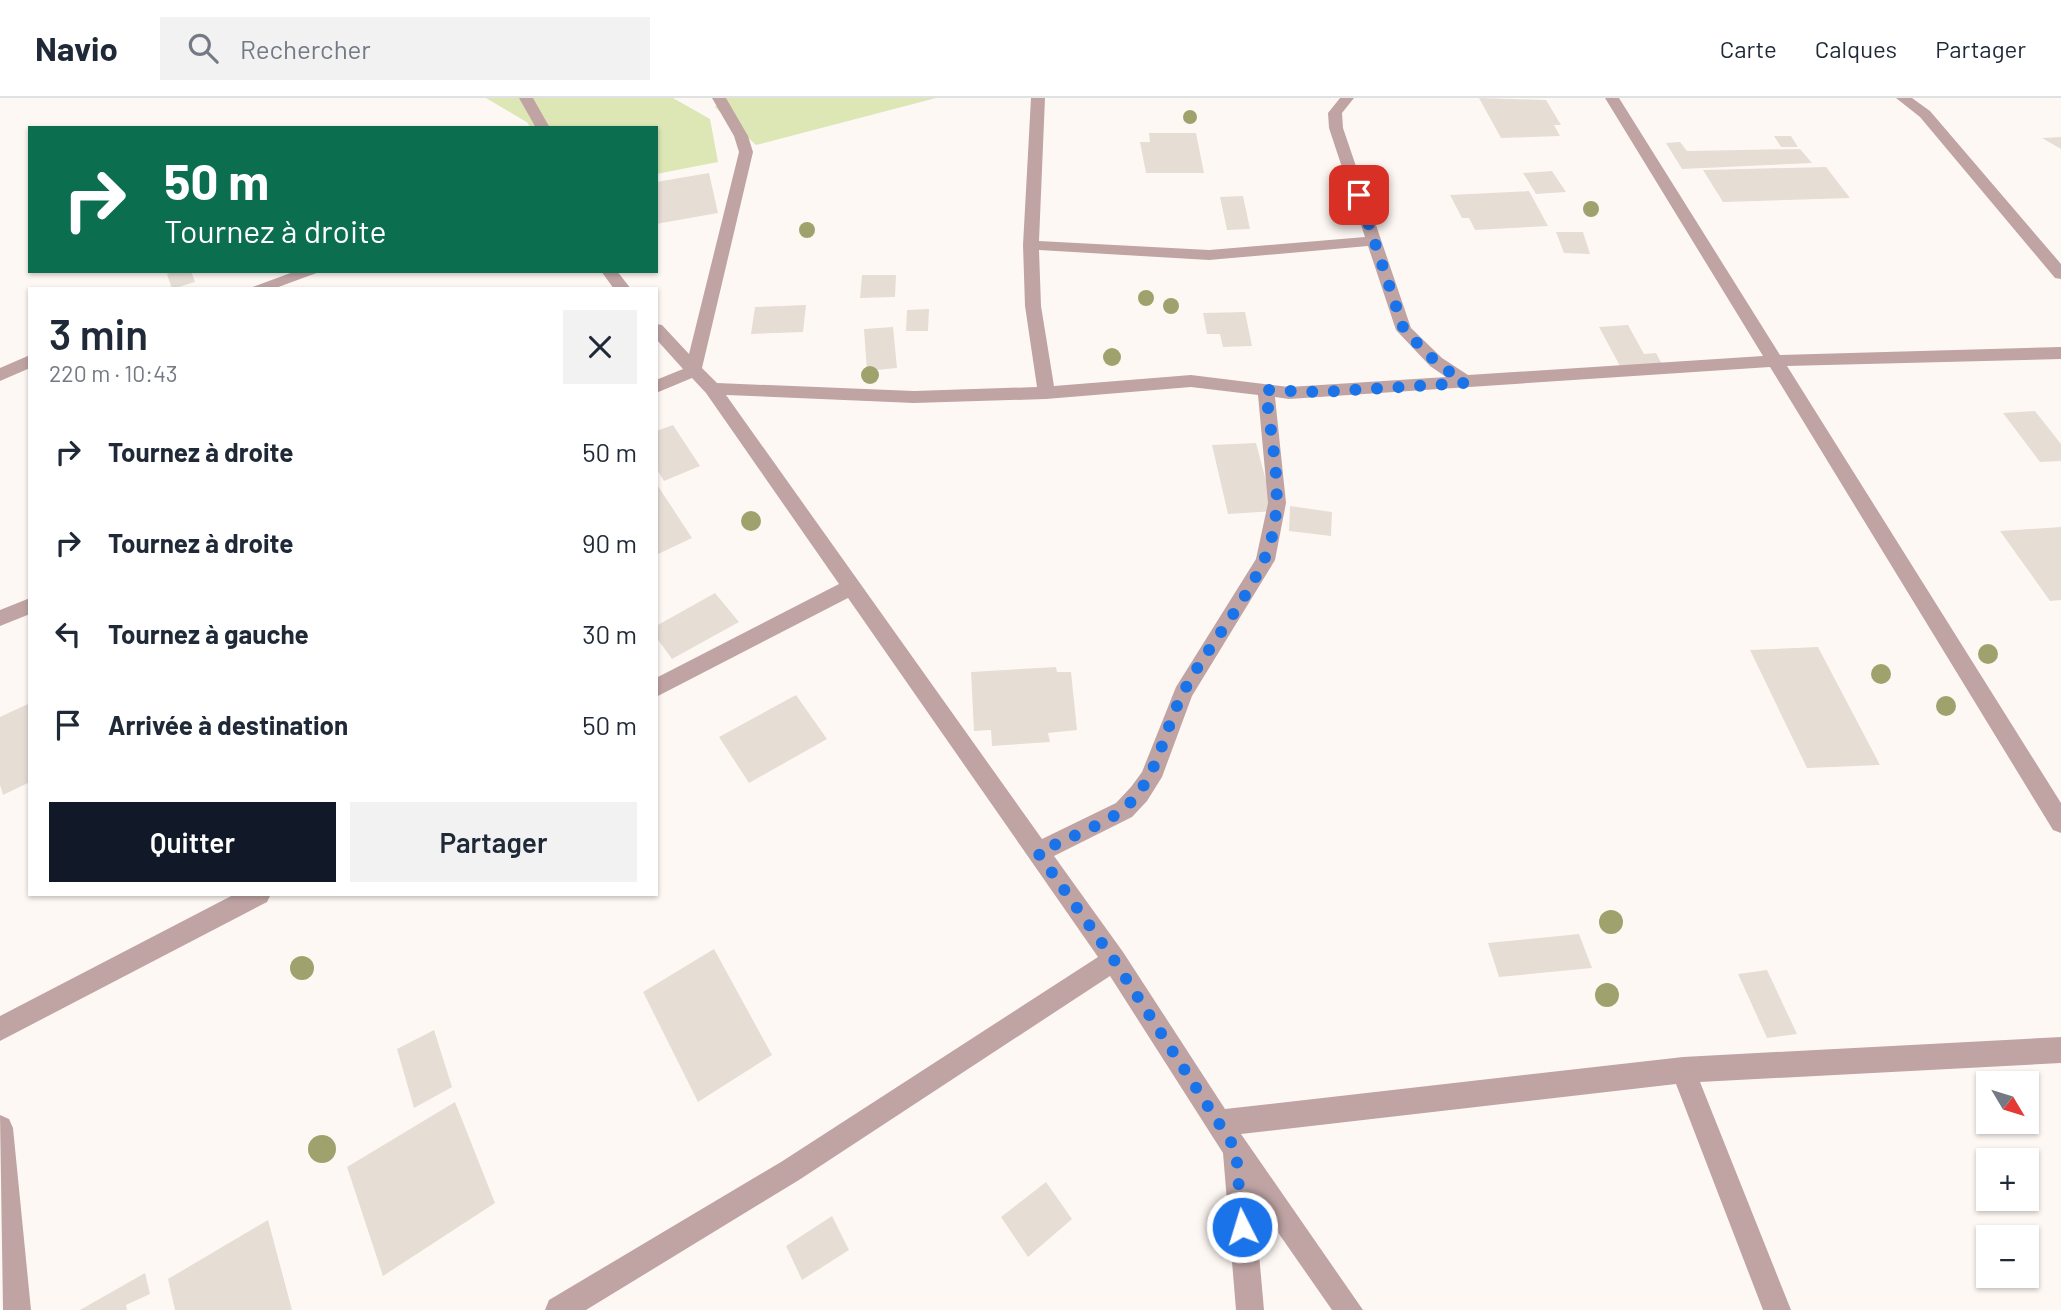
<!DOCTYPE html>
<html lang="fr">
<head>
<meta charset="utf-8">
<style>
  :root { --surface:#fff; --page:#f2f2f3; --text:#1f2937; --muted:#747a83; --line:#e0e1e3; --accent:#111827 }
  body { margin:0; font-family:Barlow,sans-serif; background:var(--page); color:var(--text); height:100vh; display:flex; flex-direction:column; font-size:26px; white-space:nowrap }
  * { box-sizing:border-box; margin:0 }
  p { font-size:23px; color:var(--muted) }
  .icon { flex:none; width:38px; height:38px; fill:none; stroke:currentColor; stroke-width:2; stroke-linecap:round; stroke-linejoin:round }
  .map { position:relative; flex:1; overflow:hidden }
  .details { position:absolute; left:28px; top:189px; width:630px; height:609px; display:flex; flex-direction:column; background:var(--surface); border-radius:0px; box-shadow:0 2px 5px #0004 }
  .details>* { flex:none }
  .hud { position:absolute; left:28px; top:28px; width:630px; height:147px; border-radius:0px; box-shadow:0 2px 5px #0004; background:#0b6e4f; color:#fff; overflow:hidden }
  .needle { width:46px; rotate:128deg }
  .controls { position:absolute; left:1976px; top:973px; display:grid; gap:14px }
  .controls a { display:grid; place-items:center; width:63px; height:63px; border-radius:0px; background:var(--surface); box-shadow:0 2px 5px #0004; font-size:35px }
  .pin { position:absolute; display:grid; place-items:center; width:60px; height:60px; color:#fff; margin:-30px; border-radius:14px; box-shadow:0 4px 10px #0006 }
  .me { position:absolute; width:77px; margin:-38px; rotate:355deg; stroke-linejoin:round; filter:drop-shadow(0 0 5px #0008) }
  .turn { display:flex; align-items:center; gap:24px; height:147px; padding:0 21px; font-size:32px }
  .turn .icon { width:91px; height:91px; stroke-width:2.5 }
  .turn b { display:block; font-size:49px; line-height:60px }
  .round { display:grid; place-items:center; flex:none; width:74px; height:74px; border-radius:0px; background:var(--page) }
  .headline { display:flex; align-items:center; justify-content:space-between; height:119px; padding:0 21px }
  h1 { font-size:42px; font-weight:600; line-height:52px }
  .action { display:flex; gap:14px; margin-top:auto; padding:14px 21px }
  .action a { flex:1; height:80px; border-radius:0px; background:var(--accent); color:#fff; font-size:28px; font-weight:600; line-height:80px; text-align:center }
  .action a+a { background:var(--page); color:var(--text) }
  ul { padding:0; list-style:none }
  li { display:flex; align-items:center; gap:21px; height:91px; padding:0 21px }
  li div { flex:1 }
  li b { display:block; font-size:26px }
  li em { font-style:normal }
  header { display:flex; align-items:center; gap:42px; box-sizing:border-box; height:98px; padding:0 35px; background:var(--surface); border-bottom:2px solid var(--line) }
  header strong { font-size:33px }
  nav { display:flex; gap:38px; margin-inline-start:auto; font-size:24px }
  .search { width:490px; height:63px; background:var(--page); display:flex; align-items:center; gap:18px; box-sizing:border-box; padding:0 24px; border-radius:0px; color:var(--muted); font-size:26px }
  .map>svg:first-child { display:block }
</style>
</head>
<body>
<header>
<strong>Navio</strong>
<div class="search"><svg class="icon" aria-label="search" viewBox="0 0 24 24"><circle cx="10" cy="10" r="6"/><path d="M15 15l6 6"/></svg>Rechercher</div>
<nav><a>Carte</a><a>Calques</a><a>Partager</a></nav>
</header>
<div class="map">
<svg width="2061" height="1212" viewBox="0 0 2061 1212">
  <rect width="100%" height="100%" fill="#fef8f4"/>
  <path fill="#dde6b5" d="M 486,0 L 673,0 L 710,21 L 718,64 L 656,76 L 656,30 L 530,30 L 528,25 Z
    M 722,0 L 936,0 L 756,47 L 715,9 Z"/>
  <path fill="#e6ddd5" d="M 1479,0 L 1546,2 L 1561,27 L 1554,27 L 1560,38 L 1501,40 Z
    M 1149,35 L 1196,35 L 1204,75 L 1146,75 L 1140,44 L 1150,44 Z
    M 1774,38 L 1791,38 L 1798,49 L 1781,49 Z
    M 2061,39 L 2061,51 L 2042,40 Z
    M 1680,44 L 1687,53 L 1800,51 L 1812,65 L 1682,71 L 1666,45 Z
    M 1826,69 L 1850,100 L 1723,104 L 1703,72 Z
    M 1552,73 L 1566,94 L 1536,96 L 1523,75 Z
    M 709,75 L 718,115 L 656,126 L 656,84 Z
    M 1529,93 L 1548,128 L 1475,132 L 1469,120 L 1462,120 L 1450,97 Z
    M 1243,98 L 1250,131 L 1227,132 L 1220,99 Z
    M 1556,134 L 1583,134 L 1590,156 L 1564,155 Z
    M 177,173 L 191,173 L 195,184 L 172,191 L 167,176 Z
    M 862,177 L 896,177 L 895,199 L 860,200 Z
    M 806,207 L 803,234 L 751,236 L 755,209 Z
    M 929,211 L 928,233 L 906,233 L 907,212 Z
    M 1245,214 L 1252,248 L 1223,249 L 1220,236 L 1207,236 L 1203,215 Z
    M 1628,227 L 1644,256 L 1656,255 L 1663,268 L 1621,270 L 1599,229 Z
    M 893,229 L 897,270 L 867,273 L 864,231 Z
    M 2035,313 L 2061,346 L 2061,363 L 2040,364 L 2003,315 Z
    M 673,327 L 700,368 L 664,383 L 656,370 L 656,333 Z
    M 1256,345 L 1274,413 L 1228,416 L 1212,347 Z
    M 656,385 L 692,440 L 656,457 Z
    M 1290,408 L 1332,414 L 1331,438 L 1289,433 Z
    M 2061,429 L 2061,502 L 2050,503 L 2000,433 Z
    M 715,495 L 739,524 L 672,561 L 656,539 L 656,528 Z
    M 1818,549 L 1880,667 L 1807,670 L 1750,552 Z
    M 1056,569 L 1057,574 L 1071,574 L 1077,632 L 1048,635 L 1050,644 L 992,648 L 991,632 L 974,633 L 971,574 Z
    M 796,597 L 827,641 L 749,685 L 719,639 Z
    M 30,605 L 30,684 L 3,697 L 0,687 L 0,619 Z
    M 1579,836 L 1592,870 L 1499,879 L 1488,845 Z
    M 714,851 L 772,957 L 698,1004 L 643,894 Z
    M 1767,872 L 1797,936 L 1767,940 L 1738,876 Z
    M 434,932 L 452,989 L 414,1010 L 397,951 Z
    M 455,1004 L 495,1105 L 383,1178 L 347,1069 Z
    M 1046,1084 L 1072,1121 L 1028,1159 L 1001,1119 Z
    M 832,1118 L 849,1152 L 802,1182 L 786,1148 Z
    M 268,1122 L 292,1212 L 175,1212 L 168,1181 Z
    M 145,1175 L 150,1196 L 126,1207 L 127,1212 L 80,1212 Z"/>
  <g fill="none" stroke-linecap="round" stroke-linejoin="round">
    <path fill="#c0a4a4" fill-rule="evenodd" d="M 519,0 L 533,0 L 550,30 L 536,30 Z
      M 712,0 L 726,0 L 748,38 L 753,54 L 702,270 L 717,285 L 914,293 L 1037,289 L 1025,208 L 1023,147 L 1031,0 L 1045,0 L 1039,143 L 1209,152 L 1365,139 L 1329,30 L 1328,15 L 1340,0 L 1354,0 L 1342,15 L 1343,30 L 1411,230 L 1442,260 L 1468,277 L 1763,258 L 1605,0 L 1619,0 L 1780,257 L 2061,249 L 2061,261 L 1787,268 L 2061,705 L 2061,735 L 2053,732 L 1770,269 L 1289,301 L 1275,299 L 1286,405 L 1275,462 L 1192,598 L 1162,679 L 1147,703 L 1132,719 L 1054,758 L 1123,854 L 1225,1011 L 1683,959 L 2061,939 L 2061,965 L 1700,984 L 1791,1212 L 1763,1212 L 1676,986 L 1241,1036 L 1363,1212 L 1332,1212 L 1254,1100 L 1264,1212 L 1236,1212 L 1223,1055 L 1110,878 L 799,1082 L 586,1212 L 545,1212 L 549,1202 L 781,1064 L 1098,859 L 848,500 L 656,599 L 656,580 L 839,486 L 706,295 L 692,280 L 656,295 L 656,282 L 683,271 L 656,241 L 656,226 L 662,227 L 689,256 L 739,54 L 734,38 ZM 1368,148 L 1396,232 L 1430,268 L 1446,279 L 1289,289 L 1191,277 L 1054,288 L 1041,208 L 1039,152 L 1209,162 ZM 1191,289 L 1258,297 L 1268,405 L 1256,461 L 1176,589 L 1142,674 L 1131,689 L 1116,705 L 1042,741 L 726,297 L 914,305 L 1046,301 Z
      M 1896,0 L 1912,0 L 1930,13 L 2061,166 L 2061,181 L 2055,180 L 1920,19 Z
      M 296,173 L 322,173 L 273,191 L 247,191 Z
      M 601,173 L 617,173 L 631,191 L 614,191 Z
      M 30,257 L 30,270 L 0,283 L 0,270 Z
      M 30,500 L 30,516 L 0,528 L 0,512 Z
      M 235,796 L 271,796 L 267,804 L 0,943 L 0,918 Z
      M 0,1017 L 9,1021 L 13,1030 L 31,1212 L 3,1212 Z"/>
  </g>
  <g fill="#a0a26e">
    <circle cx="1190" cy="19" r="7"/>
    <circle cx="1591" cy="111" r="8"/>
    <circle cx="807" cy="132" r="8"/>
    <circle cx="1146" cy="200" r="8"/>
    <circle cx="1171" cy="208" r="8"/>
    <circle cx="1112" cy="259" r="9"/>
    <circle cx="870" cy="277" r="9"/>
    <circle cx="751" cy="423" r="10"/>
    <circle cx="1988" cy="556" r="10"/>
    <circle cx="1881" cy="576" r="10"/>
    <circle cx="1946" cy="608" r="10"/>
    <circle cx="1611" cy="824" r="12"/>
    <circle cx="302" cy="870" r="12"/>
    <circle cx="1607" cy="897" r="12"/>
    <circle cx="322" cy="1051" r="14"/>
  </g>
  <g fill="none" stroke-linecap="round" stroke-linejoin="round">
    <path stroke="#1a73e8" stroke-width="12" stroke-dasharray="0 21.6" d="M 1242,1129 L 1236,1052 L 1114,862 L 1038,755 C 1060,743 1111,724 1127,708 C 1159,677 1163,634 1183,595 C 1208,545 1262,488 1273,434 C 1283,389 1270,337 1266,292 L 1320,294 L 1465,285 L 1436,264 L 1404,232 L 1359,97"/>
  </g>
</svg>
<div class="controls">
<a><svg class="needle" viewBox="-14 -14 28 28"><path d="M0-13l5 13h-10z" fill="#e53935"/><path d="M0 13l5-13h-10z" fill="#747a83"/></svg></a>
<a>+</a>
<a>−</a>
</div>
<div class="pin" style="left:1359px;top:97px;background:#d93025"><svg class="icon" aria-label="arrive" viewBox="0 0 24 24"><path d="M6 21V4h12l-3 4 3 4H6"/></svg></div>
<svg class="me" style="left:1242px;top:1129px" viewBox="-20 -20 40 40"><circle r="17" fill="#1a73e8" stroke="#fff" stroke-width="3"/><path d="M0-11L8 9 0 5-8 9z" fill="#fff"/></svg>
<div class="hud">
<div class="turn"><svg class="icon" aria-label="right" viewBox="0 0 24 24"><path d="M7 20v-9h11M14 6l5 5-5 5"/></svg><div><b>50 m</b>Tournez à droite</div></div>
</div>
<section class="details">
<div class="headline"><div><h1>3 min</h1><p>220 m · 10:43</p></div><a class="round"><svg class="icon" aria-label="close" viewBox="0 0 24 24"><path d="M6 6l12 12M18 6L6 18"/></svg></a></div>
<ul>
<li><svg class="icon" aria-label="right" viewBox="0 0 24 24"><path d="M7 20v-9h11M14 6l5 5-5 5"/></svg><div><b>Tournez à droite</b></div><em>50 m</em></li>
<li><svg class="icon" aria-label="right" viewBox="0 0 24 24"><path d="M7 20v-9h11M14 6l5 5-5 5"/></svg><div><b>Tournez à droite</b></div><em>90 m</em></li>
<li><svg class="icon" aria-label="left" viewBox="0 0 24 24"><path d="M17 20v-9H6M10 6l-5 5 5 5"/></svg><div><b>Tournez à gauche</b></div><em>30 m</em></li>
<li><svg class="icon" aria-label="arrive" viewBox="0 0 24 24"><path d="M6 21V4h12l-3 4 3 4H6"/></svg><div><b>Arrivée à destination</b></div><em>50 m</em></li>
</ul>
<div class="action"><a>Quitter</a><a>Partager</a></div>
</section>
</div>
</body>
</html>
